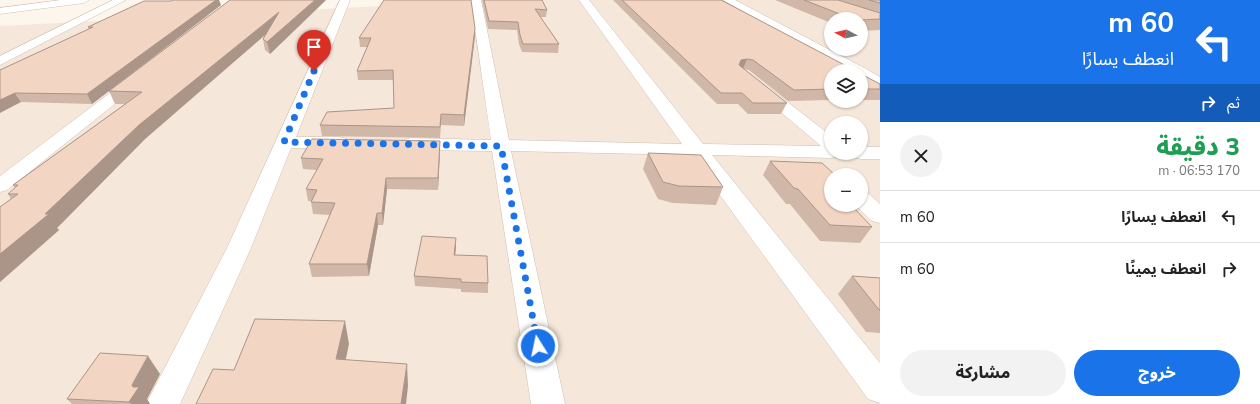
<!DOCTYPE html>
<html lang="ar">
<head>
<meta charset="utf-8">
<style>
  :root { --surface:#fff; --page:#f2f2f2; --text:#222; --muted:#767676; --line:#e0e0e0; --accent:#1a73e8 }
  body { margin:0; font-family:"Nunito Sans","Noto Sans Arabic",sans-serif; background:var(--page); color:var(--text); direction:rtl; height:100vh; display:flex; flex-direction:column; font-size:15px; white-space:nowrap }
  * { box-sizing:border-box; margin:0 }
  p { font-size:13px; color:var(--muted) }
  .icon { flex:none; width:22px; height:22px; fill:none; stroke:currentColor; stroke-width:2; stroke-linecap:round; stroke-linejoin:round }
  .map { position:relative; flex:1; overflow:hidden; direction:ltr }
  .side { display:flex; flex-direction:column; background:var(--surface); width:380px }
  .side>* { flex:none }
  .hud { background:#1a73e8; color:#fff; overflow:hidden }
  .needle { width:26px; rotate:277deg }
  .tools { position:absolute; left:824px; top:12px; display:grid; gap:8px }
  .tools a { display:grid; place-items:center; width:44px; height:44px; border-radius:50%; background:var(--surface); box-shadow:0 1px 3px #0004; font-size:20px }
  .pin { position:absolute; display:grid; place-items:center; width:34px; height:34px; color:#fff; margin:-41px -17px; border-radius:50% 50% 50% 0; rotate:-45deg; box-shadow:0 0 4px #0007 }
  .pin .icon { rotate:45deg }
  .me { position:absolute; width:44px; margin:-22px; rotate:350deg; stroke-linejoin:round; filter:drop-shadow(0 0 3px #0008) }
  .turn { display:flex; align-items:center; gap:14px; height:84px; padding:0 20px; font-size:18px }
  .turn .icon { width:52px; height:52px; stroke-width:2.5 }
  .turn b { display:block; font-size:28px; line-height:34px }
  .then { display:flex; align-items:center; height:38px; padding:0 20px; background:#0003; gap:8px; font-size:15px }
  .round { display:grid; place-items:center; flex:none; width:42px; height:42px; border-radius:21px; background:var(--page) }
  .headline { display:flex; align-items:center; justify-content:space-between; height:68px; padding:0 20px }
  h1 { font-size:24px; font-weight:800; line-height:30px; color:#1e9e55 }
  .cta { display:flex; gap:8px; margin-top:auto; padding:8px 20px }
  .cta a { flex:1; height:46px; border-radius:24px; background:var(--accent); color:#fff; font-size:16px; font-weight:800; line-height:46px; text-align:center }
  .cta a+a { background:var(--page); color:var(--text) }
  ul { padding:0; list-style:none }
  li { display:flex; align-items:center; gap:12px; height:52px; padding:0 20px; border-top:1px solid var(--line) }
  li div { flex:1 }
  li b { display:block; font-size:15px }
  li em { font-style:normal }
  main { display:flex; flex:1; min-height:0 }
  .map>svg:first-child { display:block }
</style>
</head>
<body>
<main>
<section class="side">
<div class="hud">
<div class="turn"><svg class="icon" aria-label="left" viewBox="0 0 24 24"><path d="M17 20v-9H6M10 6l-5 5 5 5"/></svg><div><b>60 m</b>انعطف يسارًا</div></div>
<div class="then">ثم<svg class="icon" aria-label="right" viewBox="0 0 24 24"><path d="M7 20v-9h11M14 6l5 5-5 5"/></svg></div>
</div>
<div class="headline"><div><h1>3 دقيقة</h1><p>170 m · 06:53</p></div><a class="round"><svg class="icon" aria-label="close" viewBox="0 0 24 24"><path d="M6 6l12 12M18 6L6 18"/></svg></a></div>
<ul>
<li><svg class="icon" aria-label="left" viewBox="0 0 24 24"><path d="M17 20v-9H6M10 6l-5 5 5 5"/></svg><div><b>انعطف يسارًا</b></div><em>60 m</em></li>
<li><svg class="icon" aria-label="right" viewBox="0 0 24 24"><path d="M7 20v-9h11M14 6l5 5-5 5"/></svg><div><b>انعطف يمينًا</b></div><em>60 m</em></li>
</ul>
<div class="cta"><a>خروج</a><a>مشاركة</a></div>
</section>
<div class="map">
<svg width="880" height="404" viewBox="0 0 880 404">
  <rect width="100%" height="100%" fill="#fdf6ec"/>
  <path fill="#f5e8da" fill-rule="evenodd" d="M 498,0 L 880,0 L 880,404 L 0,404 L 0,26 ZM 831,19 L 861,19 L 861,49 L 831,49 ZM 831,71 L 861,71 L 861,101 L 831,101 ZM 831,123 L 861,123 L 861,153 L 831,153 ZM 831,175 L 861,175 L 861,205 L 831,205 Z"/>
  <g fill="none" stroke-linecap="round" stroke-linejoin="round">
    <defs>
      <path id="street" d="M 113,0 L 126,0 L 0,65 L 0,56 Z
        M 340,0 L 350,0 L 296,137 L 340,137 L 347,139 L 349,143 L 347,147 L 340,149 L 291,148 L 251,248 L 180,404 L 146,404 L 227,248 Z
        M 471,0 L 481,0 L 509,140 L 682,144 L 579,0 L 589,0 L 703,144 L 821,146 L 757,92 L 754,89 L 757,86 L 762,84 L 767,86 L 831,136 L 831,153 L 840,153 L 838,156 L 831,158 L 712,155 L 880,363 L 880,403 L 868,399 L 691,155 L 511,151 L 565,404 L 531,404 L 492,151 L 411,150 L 404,148 L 402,144 L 404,140 L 411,138 L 491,140 Z
        M 723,0 L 735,0 L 866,69 L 880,77 L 880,87 L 861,78 L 861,71 L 849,71 Z
        M 136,76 L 141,77 L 143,80 L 141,83 L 7,190 L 0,192 L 0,176 L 131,77 Z
        M 861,147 L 880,147 L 880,159 L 861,159 L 854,157 L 851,153 L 861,153 Z
        M 861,192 L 869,194 L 880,204 L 880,223 L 872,221 L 855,205 L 861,205 Z"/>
      <path id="secondary" d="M 61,0 L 89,0 L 84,3 L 0,14 L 0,8 Z"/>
    </defs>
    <use href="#street" stroke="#d1beb0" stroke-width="1"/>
    <use href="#secondary" stroke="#d6c0b0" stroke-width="1"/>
    <use href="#street" fill="#fff" fill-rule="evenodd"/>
    <use href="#secondary" fill="#fff" fill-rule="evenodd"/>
  </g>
  <path fill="#d1b7a8" d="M 326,0 L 270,54 L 265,50 L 263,39 L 265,35 L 145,139 L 57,228 L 59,230 L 0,282 L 0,207 L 11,199 L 8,194 L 15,188 L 13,185 L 125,104 L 115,104 L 109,91 Z
    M 482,0 L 542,0 L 547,10 L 546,17 L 540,17 L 559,44 L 558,53 L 522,52 L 519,44 L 517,30 L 488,29 Z
    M 613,0 L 721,0 L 831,71 L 831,100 L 788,101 L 749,70 L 744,69 L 787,103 L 781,114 L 748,114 L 738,104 L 717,104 Z
    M 775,0 L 880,0 L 880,30 L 861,31 L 861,19 L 831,19 L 831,23 Z
    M 221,5 L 92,104 L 21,102 L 0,70 L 89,29 L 88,27 Z
    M 475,36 L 464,126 L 441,125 L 440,138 L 322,136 L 320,125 L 394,108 L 393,80 L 358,80 L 357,71 L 367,47 L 360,47 L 359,38 Z
    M 861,74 L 880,84 L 880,100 L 861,100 Z
    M 440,141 L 438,190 L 387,189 L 383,225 L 378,225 L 369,276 L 312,277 L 309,264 L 330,215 L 313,214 L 311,202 L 311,201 L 308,201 L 306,189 L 317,170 L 303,169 L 301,158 Z
    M 648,153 L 723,187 L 716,205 L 673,203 L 658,199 L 643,169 Z
    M 770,161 L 831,205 L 872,227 L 860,243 L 820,241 L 790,204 L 786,204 L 763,175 Z
    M 456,238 L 455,255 L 488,283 L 488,293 L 461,292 L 461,289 L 415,286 L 414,276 Z
    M 852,276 L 880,278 L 880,333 L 866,332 L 838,294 Z
    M 160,374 L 147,399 L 150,404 L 72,404 L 67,399 Z"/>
  <path fill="#aa9588" d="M 216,0 L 219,0 L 221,5 L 92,104 L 87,94 Z
    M 315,0 L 326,0 L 270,54 L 267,42 Z
    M 279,12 L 281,21 L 145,139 L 57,228 L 59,230 L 0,282 L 0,254 L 45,214 L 139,125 Z
    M 475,28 L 475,36 L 464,126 L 464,115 Z
    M 747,59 L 743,69 L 737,70 L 741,60 Z
    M 15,93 L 21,102 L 0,113 L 0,100 Z
    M 440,141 L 440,152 L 438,190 L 438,178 Z
    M 386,178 L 387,189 L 383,225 L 382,213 Z
    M 377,213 L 378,225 L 369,276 L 367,264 Z
    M 456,238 L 456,248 L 454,265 L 454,255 Z
    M 345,321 L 349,344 L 341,382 L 336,359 Z
    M 148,356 L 160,374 L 147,399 L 150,404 L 131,404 L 129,402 L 132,385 Z
    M 407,364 L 408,386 L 406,404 L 401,404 Z"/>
  <path fill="#f3d5c3" stroke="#aa9588" d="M 173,0 L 216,0 L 87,94 L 15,93 L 0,100 L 0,70 L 93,27 L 88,27 L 144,1 L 171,1 Z
    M 230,0 L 315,0 L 267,42 L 263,39 L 279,12 L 139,125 L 45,214 L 49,214 L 0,254 L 0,207 L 18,194 L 8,194 L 18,185 L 13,185 L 142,92 L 109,91 Z
    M 384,0 L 471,0 L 475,28 L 464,115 L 441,114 L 440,127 L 320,125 L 327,112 L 394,108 L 393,70 L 357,71 L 371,38 L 359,38 Z
    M 484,0 L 542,0 L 547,10 L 535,9 L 559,44 L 523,44 L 520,35 L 518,22 L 489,21 Z
    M 622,0 L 721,0 L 856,71 L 831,71 L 831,89 L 794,90 L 753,60 L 747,59 L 741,60 L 739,65 L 787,103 L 753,103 L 742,93 L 721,93 Z
    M 804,0 L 838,0 L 880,13 L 880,19 L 861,20 L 861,19 L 853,19 Z
    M 869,0 L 880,0 L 880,3 Z
    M 861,74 L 880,84 L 880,89 L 861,89 Z
    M 312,139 L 440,141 L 438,178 L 386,178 L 382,213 L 377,213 L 367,264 L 309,264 L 335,203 L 311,202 L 317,190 L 306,189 L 323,159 L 301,158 Z
    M 648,153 L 701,155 L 723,187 L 679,186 L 663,182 Z
    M 770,161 L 822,163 L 835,175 L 831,175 L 831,205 L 851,205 L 872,227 L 830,225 L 798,189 L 794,188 Z
    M 422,236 L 456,238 L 454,255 L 487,256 L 488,283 L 461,282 L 461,279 L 414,276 Z
    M 852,276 L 880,278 L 880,311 Z
    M 255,319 L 345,321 L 336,359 L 407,364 L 401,404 L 196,404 L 213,369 L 234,370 Z
    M 100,353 L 148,356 L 132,385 L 133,387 L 139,387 L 129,402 L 67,399 Z"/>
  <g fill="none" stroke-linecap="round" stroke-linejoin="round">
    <path stroke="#1a73e8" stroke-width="7" stroke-dasharray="0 12.6" d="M 314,71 L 284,142 L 501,146 L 538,346"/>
  </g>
</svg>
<div class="tools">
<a><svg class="needle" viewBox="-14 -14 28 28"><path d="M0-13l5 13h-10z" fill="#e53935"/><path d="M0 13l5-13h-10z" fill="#767676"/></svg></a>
<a><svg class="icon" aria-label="layers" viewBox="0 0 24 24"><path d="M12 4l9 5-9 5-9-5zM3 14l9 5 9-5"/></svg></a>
<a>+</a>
<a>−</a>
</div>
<div class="pin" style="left:314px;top:71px;background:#d93025"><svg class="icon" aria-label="arrive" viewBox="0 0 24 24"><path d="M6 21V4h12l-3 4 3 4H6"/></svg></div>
<svg class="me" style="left:538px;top:346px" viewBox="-20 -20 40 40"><circle r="17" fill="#1a73e8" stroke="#fff" stroke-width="3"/><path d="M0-11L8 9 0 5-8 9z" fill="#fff"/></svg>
</div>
</main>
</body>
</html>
